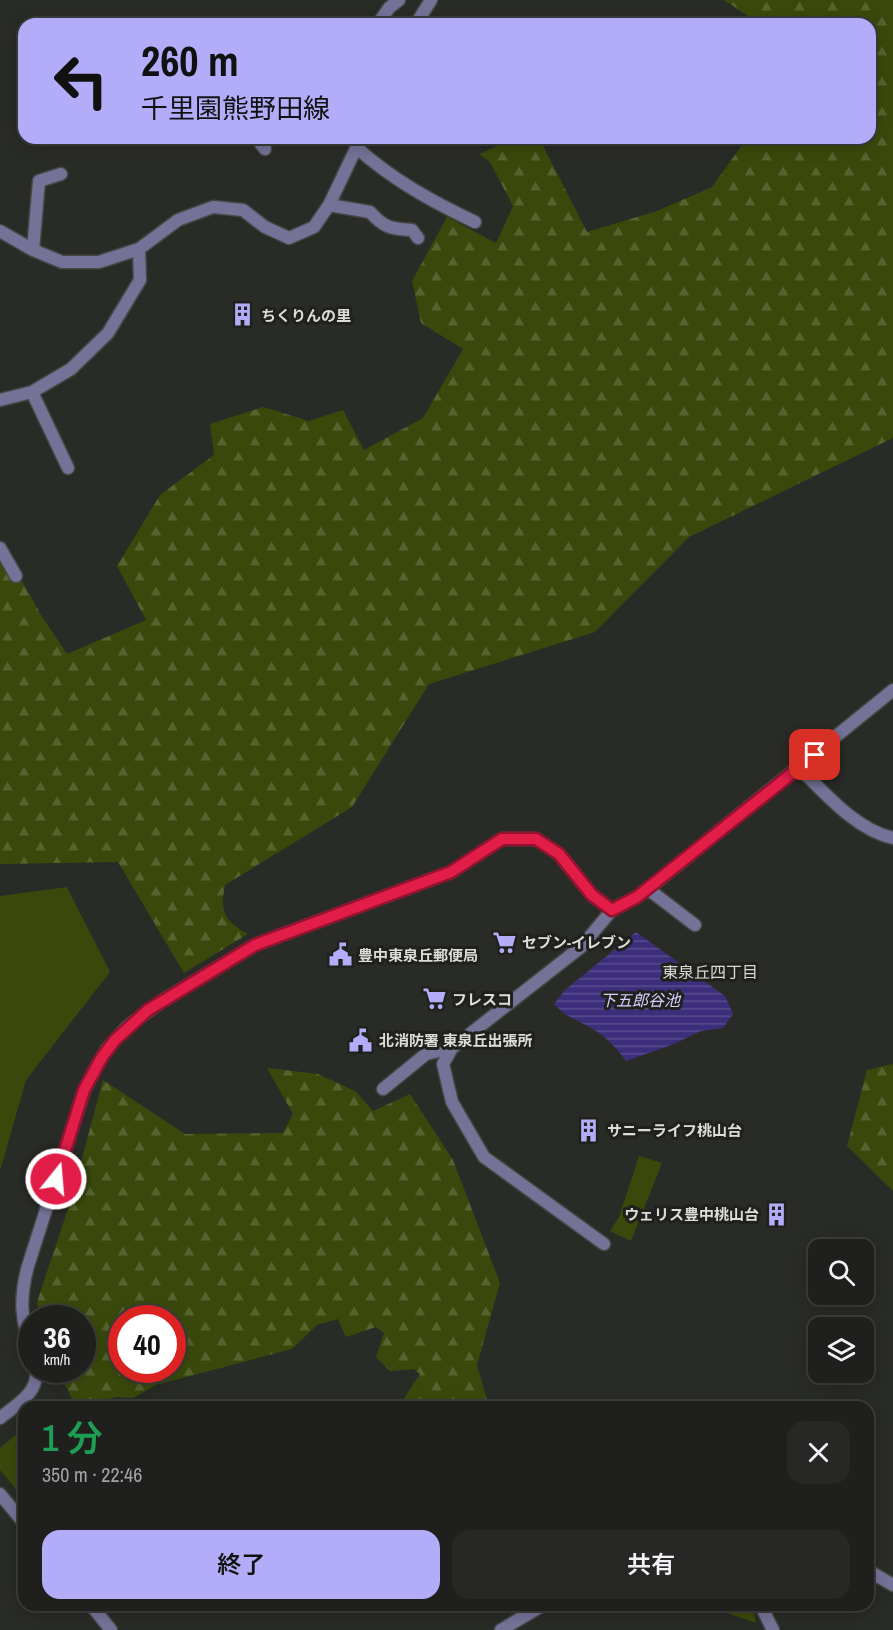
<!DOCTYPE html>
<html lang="ja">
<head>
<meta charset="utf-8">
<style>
  :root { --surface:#1f201d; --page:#272826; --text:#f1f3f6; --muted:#a1a3a4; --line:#3c3e3b; --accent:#b3adf9 }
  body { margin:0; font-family:"Archivo Narrow","Noto Sans JP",sans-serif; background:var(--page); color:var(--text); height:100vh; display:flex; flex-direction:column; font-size:22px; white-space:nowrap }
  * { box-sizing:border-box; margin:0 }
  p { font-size:20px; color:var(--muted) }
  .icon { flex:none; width:33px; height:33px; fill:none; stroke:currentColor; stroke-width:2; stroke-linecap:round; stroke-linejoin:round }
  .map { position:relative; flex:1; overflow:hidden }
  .drawer { position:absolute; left:18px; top:1401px; width:856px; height:210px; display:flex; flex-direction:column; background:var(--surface); border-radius:18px; box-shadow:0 3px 15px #0003,0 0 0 2px var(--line) }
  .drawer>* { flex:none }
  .banner { position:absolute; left:18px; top:18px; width:858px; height:126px; border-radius:18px; box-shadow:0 3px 15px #0003,0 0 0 2px var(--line); background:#b3adf9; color:#111; overflow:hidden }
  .fabs { position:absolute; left:808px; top:1239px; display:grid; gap:12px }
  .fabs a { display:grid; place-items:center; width:66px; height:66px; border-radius:12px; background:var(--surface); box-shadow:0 3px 15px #0003,0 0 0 2px var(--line); font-size:30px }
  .speed { position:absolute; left:18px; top:1305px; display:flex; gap:12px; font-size:30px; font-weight:700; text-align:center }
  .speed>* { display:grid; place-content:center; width:78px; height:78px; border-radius:50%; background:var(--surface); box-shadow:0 3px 15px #0003,0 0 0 2px var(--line); line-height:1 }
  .speed small { font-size:15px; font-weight:400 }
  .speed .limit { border:9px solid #d22; background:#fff; color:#111 }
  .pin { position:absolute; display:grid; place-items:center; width:51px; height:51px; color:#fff; margin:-26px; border-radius:12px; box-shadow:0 3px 9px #0006 }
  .me { position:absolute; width:66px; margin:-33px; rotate:17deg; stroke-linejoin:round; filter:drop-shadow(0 0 4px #0008) }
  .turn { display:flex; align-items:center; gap:21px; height:126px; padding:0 24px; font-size:27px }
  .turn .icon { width:78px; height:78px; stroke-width:2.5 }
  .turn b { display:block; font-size:42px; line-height:51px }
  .round { display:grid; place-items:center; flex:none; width:63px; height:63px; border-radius:18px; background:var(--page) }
  .headline { display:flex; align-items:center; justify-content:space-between; height:102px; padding:0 24px }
  h1 { font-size:36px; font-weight:600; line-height:45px; color:#1e9e55 }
  .primary-button { display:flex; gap:12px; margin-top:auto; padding:12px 24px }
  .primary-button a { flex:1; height:69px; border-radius:18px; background:var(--accent); color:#111; font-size:24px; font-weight:600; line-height:69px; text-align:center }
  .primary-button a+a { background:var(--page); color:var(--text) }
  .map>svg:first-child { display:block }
</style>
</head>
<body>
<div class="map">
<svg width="893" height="1630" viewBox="0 0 893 1630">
  <defs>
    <pattern id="forest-firs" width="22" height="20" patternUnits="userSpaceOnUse" patternTransform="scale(1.5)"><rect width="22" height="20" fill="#3a490b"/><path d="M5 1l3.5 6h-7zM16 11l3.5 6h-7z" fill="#56632e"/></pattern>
    <pattern id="water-rules" width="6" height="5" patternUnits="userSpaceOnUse" patternTransform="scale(1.5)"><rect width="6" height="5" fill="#3d2e7c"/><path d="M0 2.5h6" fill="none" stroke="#584c8e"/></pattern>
  </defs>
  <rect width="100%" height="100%" fill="#292b27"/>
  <path fill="url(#forest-firs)" fill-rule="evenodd" d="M 724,0 L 893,0 L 893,438 L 689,537 L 595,632 L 429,684 L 352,807 L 225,885 C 220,911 223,920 248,934 L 184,973 L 118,862 L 0,864 L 0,542 L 41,615 L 67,654 L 146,620 L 117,566 L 160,495 L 214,455 L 210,424 L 263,407 L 309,421 L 343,410 L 364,450 L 423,418 L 463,349 L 421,323 L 412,281 L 447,217 L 496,243 L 513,206 L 490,162 L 479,154 L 516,138 L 539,138 L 587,232 L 657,211 L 712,187 L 747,138 L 870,138 L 870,24 L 760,24 Z
    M 893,1064 L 893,1191 L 847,1146 L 867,1070 Z
    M 267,1068 L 318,1074 L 355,1091 L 373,1111 L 410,1094 L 453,1160 L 500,1283 L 477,1365 L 489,1407 L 403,1407 L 401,1403 L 420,1374 L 414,1369 L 390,1371 L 376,1357 L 384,1333 L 376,1327 L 346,1337 L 338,1319 L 317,1325 L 292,1349 L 156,1385 L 133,1398 L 117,1397 L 76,1407 L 58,1370 L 82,1370 L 82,1318 L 40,1318 L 37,1302 L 69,1206 L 103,1080 L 185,1134 L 283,1133 L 293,1114 ZM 122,1318 L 172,1318 L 172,1370 L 122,1370 Z"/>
  <path fill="#3a490b" d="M 67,887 L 110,972 L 26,1080 L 0,1171 L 0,896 Z
    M 639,1156 L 662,1163 L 631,1241 L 610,1231 L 619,1217 Z
    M 24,1428 L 24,1499 L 0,1470 L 0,1448 Z
    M 710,1605 L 752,1605 L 756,1623 L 710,1607 Z"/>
  <path fill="url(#water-rules)" d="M 636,932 L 725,996 L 733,1014 L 723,1028 L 701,1031 L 674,1044 L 626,1061 C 619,1051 609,1040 599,1033 C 584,1022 567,1019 554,1004 L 565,990 Z"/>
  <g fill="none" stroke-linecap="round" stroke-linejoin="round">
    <defs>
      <path id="minor" d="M 378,24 L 389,8 L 399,0
        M 416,24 L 431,0
        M 256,138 L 265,149
        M 357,148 C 393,180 431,201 475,222
        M 329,205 L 370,212 C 384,228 392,229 412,230 L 418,238
        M 0,231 L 33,250 L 62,262 L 99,262 L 139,249 L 178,220 L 213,207 L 243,210 L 265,227 L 289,238 L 314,227 L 329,205 L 361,138
        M 33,250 L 39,181 L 61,174
        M 32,392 L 68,468
        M 0,400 L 32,392 L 71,369 L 108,333 L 140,280 L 139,249
        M 0,548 L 16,576
        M 799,768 C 825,793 856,830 893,838
        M 648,889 L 695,925
        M 383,1089 L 426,1054 L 452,1048
        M 869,1571 L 893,1585
        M 764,1612 L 773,1630
        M 501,1630 L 543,1605"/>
      <path id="tertiary" d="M 604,1244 L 484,1157 L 452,1102 L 443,1064 L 452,1048 L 581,947 L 612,910
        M 32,1352 C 21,1320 19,1299 28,1266 L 84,1091 L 94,1071 L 107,1049 L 127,1027 L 162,1001 L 255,945 L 451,872 L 502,839 L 536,839 L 559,854 L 592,895 L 612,910 L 637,897 L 648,889 L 893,690
        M 0,1418 C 16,1405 39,1393 36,1370
        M 0,1494 L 24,1523
        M 91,1605 L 111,1630"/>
    </defs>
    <use href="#minor" stroke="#464744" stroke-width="15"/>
    <use href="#tertiary" stroke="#464744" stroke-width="15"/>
    <use href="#minor" stroke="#747297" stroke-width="12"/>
    <use href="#tertiary" stroke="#747297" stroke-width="12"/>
  </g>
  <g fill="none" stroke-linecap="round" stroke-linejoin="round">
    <defs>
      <path id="route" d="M 56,1179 L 84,1090 L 102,1057 L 115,1040 L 148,1010 L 255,945 L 451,872 L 502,839 L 536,839 L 559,854 L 592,895 L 612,910 L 637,897 L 815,755"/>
    </defs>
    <use href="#route" stroke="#92132f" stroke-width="15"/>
    <use href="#route" stroke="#e11d48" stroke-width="10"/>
  </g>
  <defs>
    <symbol id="building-bare" viewBox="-9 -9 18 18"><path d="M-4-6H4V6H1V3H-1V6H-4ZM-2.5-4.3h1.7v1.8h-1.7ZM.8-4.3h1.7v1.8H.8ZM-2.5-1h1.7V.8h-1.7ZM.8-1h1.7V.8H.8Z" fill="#b3adf9" stroke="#20211d" stroke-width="2.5" paint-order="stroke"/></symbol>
    <symbol id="supermarket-bare" viewBox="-9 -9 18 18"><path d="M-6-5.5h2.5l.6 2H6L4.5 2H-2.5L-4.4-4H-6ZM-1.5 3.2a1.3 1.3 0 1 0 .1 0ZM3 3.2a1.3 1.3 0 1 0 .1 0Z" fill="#b3adf9" stroke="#20211d" stroke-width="2.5" paint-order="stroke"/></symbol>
    <symbol id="civic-bare" viewBox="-9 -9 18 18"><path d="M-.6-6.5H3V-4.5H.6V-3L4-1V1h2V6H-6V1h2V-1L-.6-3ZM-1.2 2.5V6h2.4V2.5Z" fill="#b3adf9" stroke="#20211d" stroke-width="2.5" paint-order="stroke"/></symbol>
  </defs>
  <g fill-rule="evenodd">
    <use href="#building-bare" x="226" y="298" width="33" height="33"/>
    <use href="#supermarket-bare" x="488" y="926" width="33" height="33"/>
    <use href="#civic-bare" x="324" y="938" width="33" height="33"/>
    <use href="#supermarket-bare" x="418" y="982" width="33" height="33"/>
    <use href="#civic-bare" x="344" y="1024" width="33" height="33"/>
    <use href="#building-bare" x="572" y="1114" width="33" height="33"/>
    <use href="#building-bare" x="760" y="1198" width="33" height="33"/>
  </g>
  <g text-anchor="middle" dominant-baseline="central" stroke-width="6" stroke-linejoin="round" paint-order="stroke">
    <g font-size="15" font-weight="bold" fill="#dcdddb" stroke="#20211d" text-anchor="start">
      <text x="261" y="315">ちくりんの里</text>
      <text x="522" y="942">セブン-イレブン</text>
      <text x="358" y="955">豊中東泉丘郵便局</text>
      <text x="452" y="999">フレスコ</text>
      <text x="379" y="1040">北消防署 東泉丘出張所</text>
      <text x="607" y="1130">サニーライフ桃山台</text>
      <text x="759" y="1214" text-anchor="end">ウェリス豊中桃山台</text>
    </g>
    <g font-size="16" fill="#d7d9d4" stroke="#20211d">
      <text x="710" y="972">東泉丘四丁目</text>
    </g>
    <g font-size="16" font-style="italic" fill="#d2d0fe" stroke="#20211d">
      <text x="640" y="1000">下五郎谷池</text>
    </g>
  </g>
</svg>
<div class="fabs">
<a><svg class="icon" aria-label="search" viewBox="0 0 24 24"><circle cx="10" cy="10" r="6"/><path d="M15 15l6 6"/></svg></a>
<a><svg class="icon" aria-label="layers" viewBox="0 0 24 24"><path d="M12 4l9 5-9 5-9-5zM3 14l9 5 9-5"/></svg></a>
</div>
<div class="speed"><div>36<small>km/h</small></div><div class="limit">40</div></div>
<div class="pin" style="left:815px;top:755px;background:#d93025"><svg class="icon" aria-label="arrive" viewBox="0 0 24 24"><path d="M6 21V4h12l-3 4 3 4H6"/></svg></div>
<svg class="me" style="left:56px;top:1179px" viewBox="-20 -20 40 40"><circle r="17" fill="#e11d48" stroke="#fff" stroke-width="3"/><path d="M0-11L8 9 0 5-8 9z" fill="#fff"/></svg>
<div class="banner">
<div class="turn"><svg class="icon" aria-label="left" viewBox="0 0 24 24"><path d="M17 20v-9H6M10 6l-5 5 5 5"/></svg><div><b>260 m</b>千里園熊野田線</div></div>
</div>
<section class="drawer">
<div class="headline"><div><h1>1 分</h1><p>350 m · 22:46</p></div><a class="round"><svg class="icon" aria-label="close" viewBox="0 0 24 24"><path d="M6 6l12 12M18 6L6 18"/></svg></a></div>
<div class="primary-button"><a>終了</a><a>共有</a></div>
</section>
</div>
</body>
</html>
